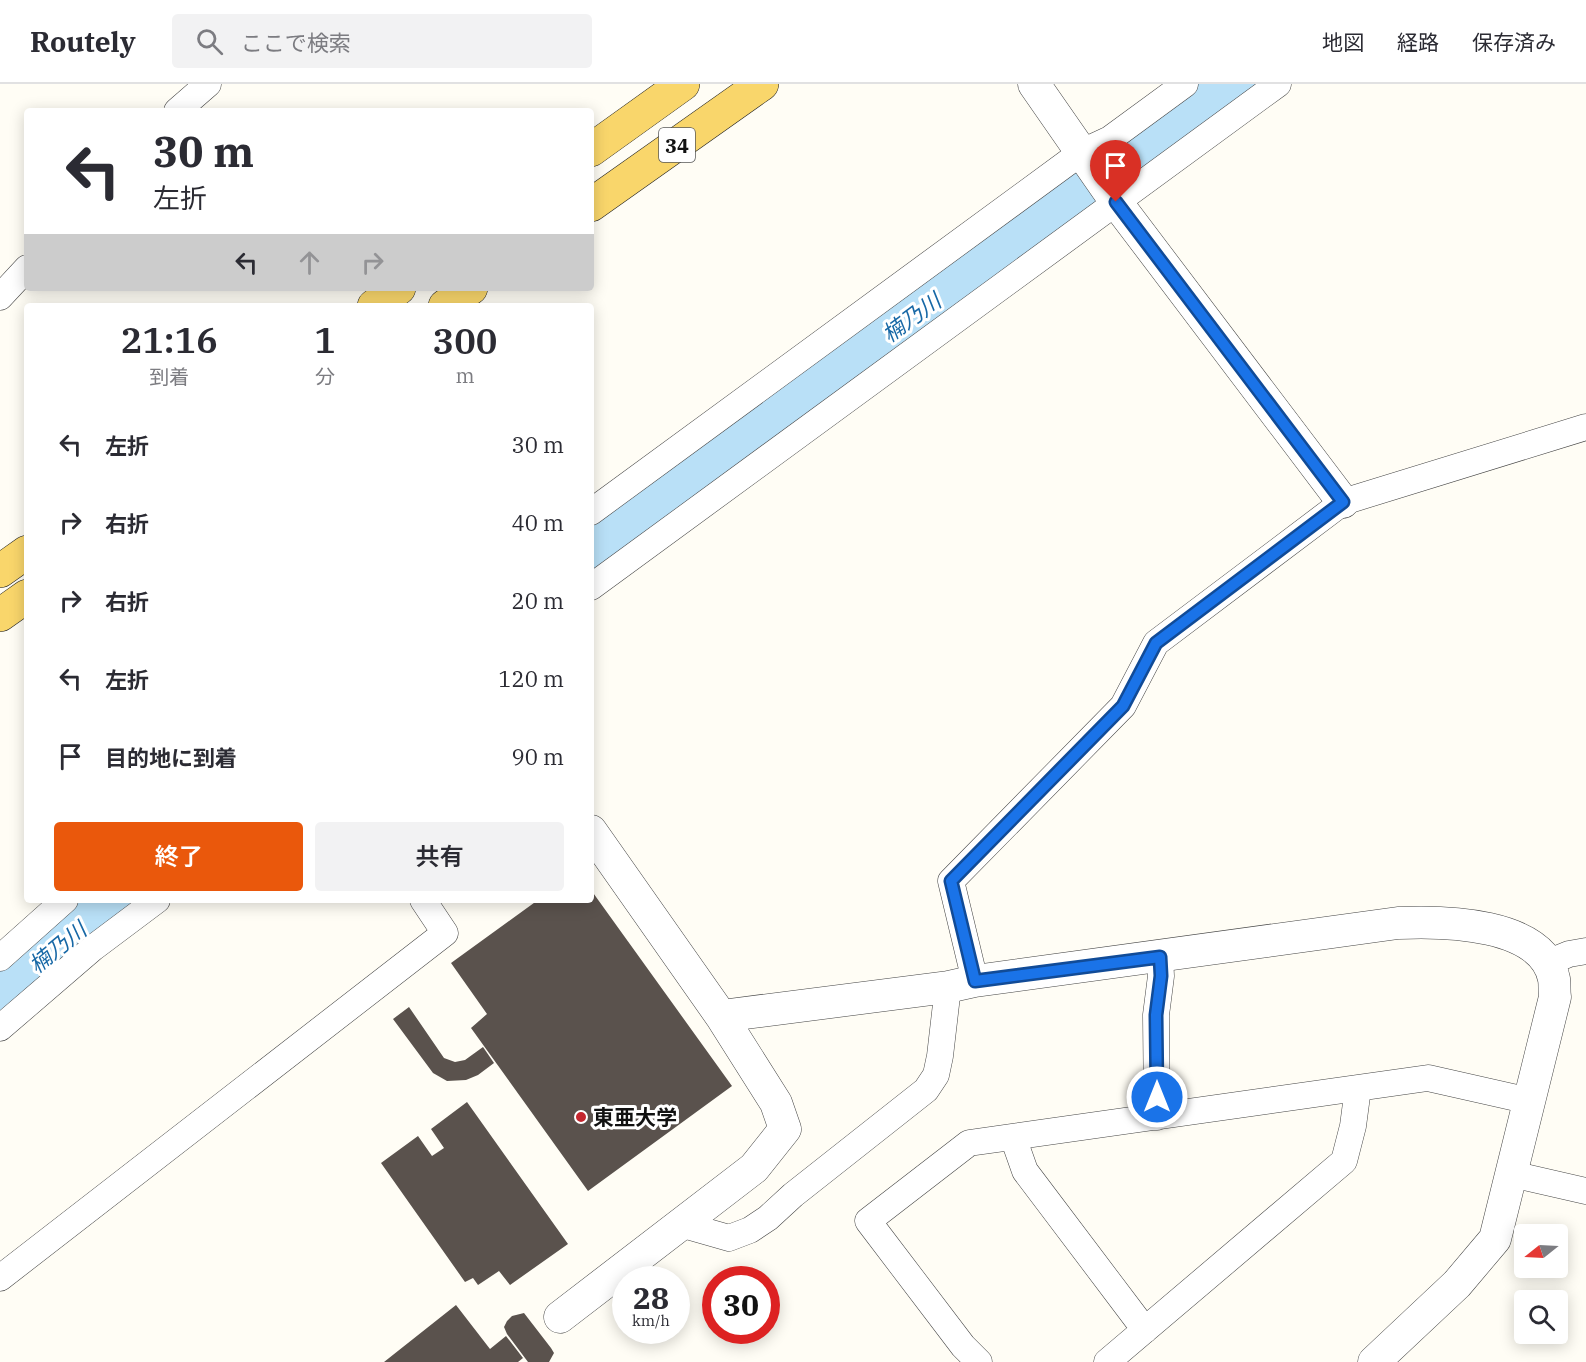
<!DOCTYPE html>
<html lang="ja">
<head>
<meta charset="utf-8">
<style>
  :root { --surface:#fff; --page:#f2f2f3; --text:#2b2b33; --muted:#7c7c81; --line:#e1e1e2; --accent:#ea580c }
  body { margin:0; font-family:"IBM Plex Serif","Noto Sans JP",serif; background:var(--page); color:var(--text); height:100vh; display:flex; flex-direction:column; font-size:22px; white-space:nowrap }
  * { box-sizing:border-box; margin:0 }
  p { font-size:20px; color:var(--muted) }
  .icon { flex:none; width:33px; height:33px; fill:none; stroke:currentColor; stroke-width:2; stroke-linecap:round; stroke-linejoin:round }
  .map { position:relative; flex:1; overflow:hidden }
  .side { position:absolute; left:24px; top:219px; width:570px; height:600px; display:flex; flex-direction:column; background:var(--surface); border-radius:6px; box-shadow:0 3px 15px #0003 }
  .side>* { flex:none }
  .hud { position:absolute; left:24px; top:24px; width:570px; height:183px; border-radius:6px; box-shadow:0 3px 15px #0003; background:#fff; color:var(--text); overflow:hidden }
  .needle { width:39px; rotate:252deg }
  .controls { position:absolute; left:1514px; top:1140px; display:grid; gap:12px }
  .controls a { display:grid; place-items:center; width:54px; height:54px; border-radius:6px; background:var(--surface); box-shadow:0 3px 15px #0003; font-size:30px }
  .speed { position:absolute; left:612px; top:1182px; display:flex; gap:12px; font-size:30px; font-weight:700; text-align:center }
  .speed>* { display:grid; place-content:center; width:78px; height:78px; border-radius:50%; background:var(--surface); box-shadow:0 3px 15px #0003; line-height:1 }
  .speed small { font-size:15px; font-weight:400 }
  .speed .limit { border:9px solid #d22; background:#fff; color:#111 }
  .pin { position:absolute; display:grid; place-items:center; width:51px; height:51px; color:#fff; margin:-62px -26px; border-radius:50% 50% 50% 0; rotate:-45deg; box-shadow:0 0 6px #0007 }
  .pin .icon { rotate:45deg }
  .me { position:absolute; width:66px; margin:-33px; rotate:0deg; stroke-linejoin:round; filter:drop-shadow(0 0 4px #0008) }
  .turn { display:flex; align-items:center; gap:21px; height:126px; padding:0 30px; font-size:27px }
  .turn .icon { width:78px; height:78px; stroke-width:2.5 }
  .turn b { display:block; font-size:42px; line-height:51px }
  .lanes { display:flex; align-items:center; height:57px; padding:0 30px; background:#0003; justify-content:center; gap:30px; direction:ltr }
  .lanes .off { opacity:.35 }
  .eta { display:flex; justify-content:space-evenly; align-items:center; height:102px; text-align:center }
  .eta b { font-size:36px; font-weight:600; line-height:42px }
  .cta { display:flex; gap:12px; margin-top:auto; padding:12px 30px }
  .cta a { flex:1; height:69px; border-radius:6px; background:var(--accent); color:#fff; font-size:24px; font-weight:600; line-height:69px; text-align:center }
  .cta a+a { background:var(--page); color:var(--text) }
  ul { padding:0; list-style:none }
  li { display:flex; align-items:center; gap:18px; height:78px; padding:0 30px }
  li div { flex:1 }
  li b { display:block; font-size:22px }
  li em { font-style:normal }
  header { display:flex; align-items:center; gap:36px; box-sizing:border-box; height:84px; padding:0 30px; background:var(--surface); border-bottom:2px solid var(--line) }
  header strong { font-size:28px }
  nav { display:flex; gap:33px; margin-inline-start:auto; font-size:21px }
  .search { width:420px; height:54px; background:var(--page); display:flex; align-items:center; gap:15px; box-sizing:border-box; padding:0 21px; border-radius:6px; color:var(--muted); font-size:22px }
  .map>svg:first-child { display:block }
</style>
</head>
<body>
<header>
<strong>Routely</strong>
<div class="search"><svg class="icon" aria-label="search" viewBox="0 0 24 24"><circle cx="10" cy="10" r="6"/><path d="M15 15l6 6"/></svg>ここで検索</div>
<nav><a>地図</a><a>経路</a><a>保存済み</a></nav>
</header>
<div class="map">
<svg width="1586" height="1278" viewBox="0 0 1586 1278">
  <rect width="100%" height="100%" fill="#fffdf5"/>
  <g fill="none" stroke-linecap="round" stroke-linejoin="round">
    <path stroke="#b9e0f7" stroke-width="52" d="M 591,465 L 1231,0
      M 0,913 L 42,872 L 117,816"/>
  </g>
  <path fill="#5a524d" d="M 591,806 L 732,1002 L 588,1107 L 471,944 L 487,930 L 451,879 L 538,816 L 591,816 Z
    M 409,923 L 444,974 L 455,978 L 465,976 L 483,963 L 494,979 L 478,991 L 466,996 L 447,997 L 433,989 L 393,935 Z
    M 467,1018 L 568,1160 L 510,1201 L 499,1187 L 478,1201 L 473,1194 L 465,1198 L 381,1079 L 418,1052 L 432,1072 L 444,1064 L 431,1045 Z
    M 456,1221 L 490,1265 L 506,1252 L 523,1274 L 518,1278 L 384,1278 Z
    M 524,1229 L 551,1264 L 554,1269 L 549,1278 L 528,1278 L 507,1250 L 504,1243 L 507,1237 L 512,1232 Z"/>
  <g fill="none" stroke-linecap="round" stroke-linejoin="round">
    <defs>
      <path id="minor" d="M 177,27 L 208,0
        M 0,213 L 27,184
        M 591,428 L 1082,68 L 1110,55 L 1185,0
        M 591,503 L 1278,0
        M 0,874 L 65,816
        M 1547,879 L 1569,870 L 1586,867
        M 975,897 L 951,797 L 1123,622 L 1156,559 L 1343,418 L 1586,343
        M 0,944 L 93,864 L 157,816
        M 1157,1033 L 1156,931 L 1161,892 L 1160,873
        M 1013,1053 L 1025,1087 L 1145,1246
        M 1511,1090 L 1586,1107
        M 680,1140 L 729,1154 L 750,1146 L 768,1134 L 793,1111 L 926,1006 L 936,991 L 940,972 L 948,903
        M 0,1194 L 445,849 L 423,816
        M 979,1278 L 963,1262 L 868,1137 L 969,1059 L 1428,994 L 1530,1017
        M 1107,1278 L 1344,1077 L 1353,1042 L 1358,1004"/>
      <path id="tertiary" d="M 1034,0 L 1116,118 L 1343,418
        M 591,747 L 721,932 L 948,903 L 975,897 L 1398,839 C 1443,837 1543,838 1554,895 C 1555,900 1554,907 1555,913 L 1495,1155 L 1457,1200 L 1374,1278
        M 560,1233 L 754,1084 L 785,1045 L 776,1019 L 721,932"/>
      <path id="primary" d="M 591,66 L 683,0
        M 591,121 L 762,0
        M 374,222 L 399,204
        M 445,222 L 471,204
        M 0,487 L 27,468
        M 0,531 L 27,512"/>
    </defs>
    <use href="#minor" stroke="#444" stroke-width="27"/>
    <use href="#tertiary" stroke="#444" stroke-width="33"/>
    <use href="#primary" stroke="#222" stroke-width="34"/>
    <use href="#minor" stroke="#fff" stroke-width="26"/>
    <use href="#tertiary" stroke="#fff" stroke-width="32"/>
    <use href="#primary" stroke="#f9d66b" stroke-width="33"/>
  </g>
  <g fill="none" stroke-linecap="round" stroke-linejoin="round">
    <defs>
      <path id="route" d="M 1116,118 L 1343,418 L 1156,559 L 1123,622 L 951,797 L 975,897 L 1160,873 L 1161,892 L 1156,931 L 1157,1013"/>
    </defs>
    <use href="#route" stroke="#114b97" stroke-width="15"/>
    <use href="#route" stroke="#1a73e8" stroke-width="10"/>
  </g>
  <circle fill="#c4262e" stroke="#fff" stroke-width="2" cx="581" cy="1033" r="6"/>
  <g text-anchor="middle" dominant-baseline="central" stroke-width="6" stroke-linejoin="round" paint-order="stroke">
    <rect fill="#fff" stroke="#585858" stroke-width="1.5" x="659" y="44" width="36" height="34" rx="4.5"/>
    <g font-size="20" font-weight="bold" fill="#111">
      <text x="677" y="61">34</text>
    </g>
    <g font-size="21" font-weight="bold" fill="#111" stroke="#fff" text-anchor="start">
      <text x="593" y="1033">東亜大学</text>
    </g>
    <g font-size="22" font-style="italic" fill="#1768a6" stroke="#fff">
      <text transform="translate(911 233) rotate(-36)">楠乃川</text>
      <text transform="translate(57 863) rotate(-39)">楠乃川</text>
    </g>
  </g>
</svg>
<div class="controls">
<a><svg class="needle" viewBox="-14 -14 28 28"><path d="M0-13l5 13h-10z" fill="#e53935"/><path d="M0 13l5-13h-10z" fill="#7c7c81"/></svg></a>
<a><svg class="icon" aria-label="search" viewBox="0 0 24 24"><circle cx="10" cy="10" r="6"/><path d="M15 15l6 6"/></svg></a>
</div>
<div class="speed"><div>28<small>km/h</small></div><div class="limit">30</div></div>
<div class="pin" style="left:1116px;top:118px;background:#d93025"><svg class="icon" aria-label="arrive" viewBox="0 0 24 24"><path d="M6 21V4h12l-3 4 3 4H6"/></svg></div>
<svg class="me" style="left:1157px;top:1013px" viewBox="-20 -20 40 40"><circle r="17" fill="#1a73e8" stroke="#fff" stroke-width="3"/><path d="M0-11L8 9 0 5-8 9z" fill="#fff"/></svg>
<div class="hud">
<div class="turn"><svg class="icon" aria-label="left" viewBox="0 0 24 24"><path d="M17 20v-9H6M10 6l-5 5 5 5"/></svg><div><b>30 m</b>左折</div></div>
<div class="lanes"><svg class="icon" aria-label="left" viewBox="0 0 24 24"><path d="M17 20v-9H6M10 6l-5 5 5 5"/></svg><svg class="icon off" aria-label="ahead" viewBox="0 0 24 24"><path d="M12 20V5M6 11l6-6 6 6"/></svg><svg class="icon off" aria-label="right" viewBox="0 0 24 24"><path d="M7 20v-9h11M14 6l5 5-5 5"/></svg></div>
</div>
<section class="side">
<div class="eta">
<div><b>21:16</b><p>到着</p></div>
<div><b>1</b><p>分</p></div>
<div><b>300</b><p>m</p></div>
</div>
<ul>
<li><svg class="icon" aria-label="left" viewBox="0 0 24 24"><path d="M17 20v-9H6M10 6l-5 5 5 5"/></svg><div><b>左折</b></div><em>30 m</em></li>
<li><svg class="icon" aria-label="right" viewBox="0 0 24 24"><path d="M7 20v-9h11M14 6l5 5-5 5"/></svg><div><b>右折</b></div><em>40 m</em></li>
<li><svg class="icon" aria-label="right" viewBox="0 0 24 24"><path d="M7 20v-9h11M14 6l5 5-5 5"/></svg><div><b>右折</b></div><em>20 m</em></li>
<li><svg class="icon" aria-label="left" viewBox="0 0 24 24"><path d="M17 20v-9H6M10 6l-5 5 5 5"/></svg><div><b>左折</b></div><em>120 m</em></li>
<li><svg class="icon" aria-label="arrive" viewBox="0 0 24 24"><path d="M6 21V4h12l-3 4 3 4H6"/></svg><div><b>目的地に到着</b></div><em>90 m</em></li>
</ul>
<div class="cta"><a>終了</a><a>共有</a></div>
</section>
</div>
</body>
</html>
